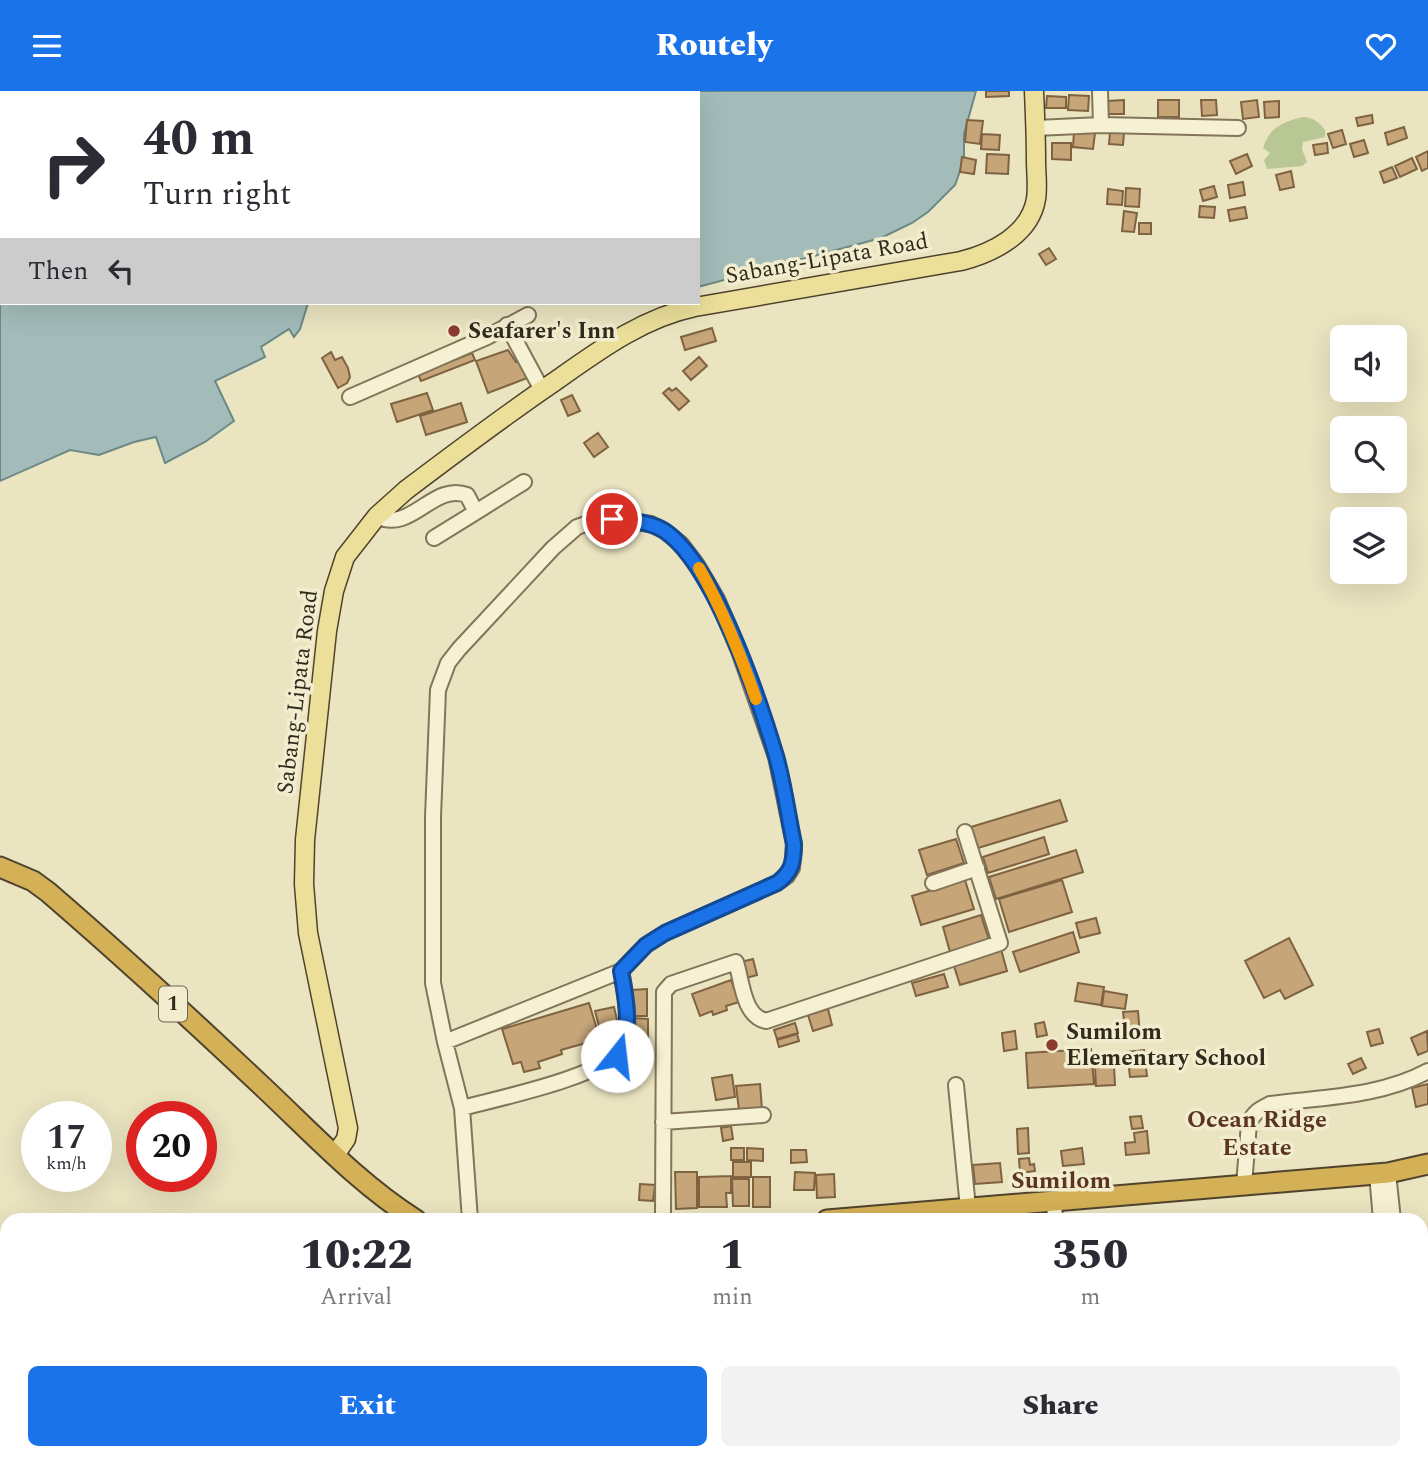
<!DOCTYPE html>
<html lang="en">
<head>
<meta charset="utf-8">
<style>
  :root { --surface:#fff; --page:#f2f2f3; --text:#2b2b33; --muted:#7c7c81; --accent:#1a73e8 }
  body { margin:0; font-family:Spectral,serif; background:var(--page); color:var(--text); height:100vh; display:flex; flex-direction:column; font-size:26px; white-space:nowrap }
  * { box-sizing:border-box; margin:0 }
  p { font-size:23px; color:var(--muted) }
  .icon { flex:none; width:38px; height:38px; fill:none; stroke:currentColor; stroke-width:2; stroke-linecap:round; stroke-linejoin:round }
  .map { position:relative; flex:1; overflow:hidden }
  .details { position:absolute; left:0px; top:1122px; width:1428px; height:247px; display:flex; flex-direction:column; background:var(--surface); border-radius:21px 21px 0 0; box-shadow:0 7px 28px #0002 }
  .details>* { flex:none }
  .banner { position:absolute; left:0px; top:0px; width:700px; height:214px; box-shadow:0 7px 28px #0002; background:#fff; color:var(--text); overflow:hidden }
  .tools { position:absolute; left:1330px; top:234px; display:grid; gap:14px }
  .tools a { display:grid; place-items:center; width:77px; height:77px; border-radius:10px; background:var(--surface); box-shadow:0 7px 28px #0002; font-size:35px }
  .speed { position:absolute; left:21px; top:1010px; display:flex; gap:14px; font-size:35px; font-weight:700; text-align:center }
  .speed>* { display:grid; place-content:center; width:91px; height:91px; border-radius:50%; background:var(--surface); box-shadow:0 7px 28px #0002; line-height:1 }
  .speed small { font-size:18px; font-weight:400 }
  .speed .limit { border:10px solid #d22; background:#fff; color:#111 }
  .pin { position:absolute; display:grid; place-items:center; width:60px; height:60px; color:#fff; margin:-30px; border:4px solid #fff; border-radius:50%; box-shadow:0 2px 7px #0007 }
  .me { position:absolute; width:77px; margin:-38px; rotate:16deg; stroke-linejoin:round; filter:drop-shadow(0 0 5px #0008) }
  .turn { display:flex; align-items:center; gap:24px; height:147px; padding:0 28px; font-size:32px }
  .turn .icon { width:91px; height:91px; stroke-width:2.5 }
  .turn b { display:block; font-size:49px; line-height:60px }
  .then { display:flex; align-items:center; height:66px; padding:0 28px; background:#0003; gap:14px; font-size:26px }
  .eta { display:flex; justify-content:space-evenly; align-items:center; height:119px; text-align:center }
  .eta b { font-size:42px; font-weight:800; line-height:49px }
  .cta { display:flex; gap:14px; margin-top:auto; padding:14px 28px }
  .cta a { flex:1; height:80px; border-radius:10px; background:var(--accent); color:#fff; font-size:28px; font-weight:800; line-height:80px; text-align:center }
  .cta a+a { background:var(--page); color:var(--text) }
  header { display:flex; justify-content:space-between; align-items:center; height:91px; padding:0 28px; background:var(--accent); color:#fff; font-size:32px; font-weight:800 }
  .map>svg:first-child { display:block }
</style>
</head>
<body>
<header><svg class="icon" aria-label="menu" viewBox="0 0 24 24"><path d="M4 6h16M4 12h16M4 18h16"/></svg>Routely<svg class="icon" aria-label="heart" viewBox="0 0 24 24"><path d="M12 20l-8-8c-3-5 5-10 8-4 3-6 11-1 8 4z"/></svg></header>
<div class="map">
<svg width="1428" height="1367" viewBox="0 0 1428 1367">
  <rect width="100%" height="100%" fill="#eae4c0"/>
  <path fill="#b9c795" d="M 1303,26 C 1312,26 1319,31 1325,39 L 1325,46 L 1303,51 L 1302,58 L 1307,71 L 1302,75 L 1267,78 L 1264,69 L 1270,62 L 1263,57 C 1269,37 1282,31 1303,26 Z"/>
  <path fill="#a3bcb9" stroke="#6b8986" stroke-width="2" d="M 0,0 L 976,0 L 964,43 L 964,69 L 955,94 L 928,121 L 912,132 L 881,147 L 698,196 L 698,2 L 2,2 L 2,212 L 308,212 L 300,238 L 294,246 L 289,238 L 261,256 L 265,266 L 215,290 L 234,330 L 205,351 L 165,372 L 156,346 L 134,351 L 99,364 L 70,359 L 0,390 Z"/>
  <path fill="#c6a579" stroke="#7f6341" stroke-width="2" d="M 986,0 L 1009,0 L 1009,5 L 986,6 Z
    M 1069,4 L 1089,5 L 1088,20 L 1068,19 Z
    M 1047,5 L 1066,6 L 1066,17 L 1046,17 Z
    M 1124,9 L 1124,23 L 1107,23 L 1107,10 Z
    M 1158,9 L 1179,9 L 1179,26 L 1158,26 Z
    M 1201,9 L 1216,9 L 1217,24 L 1202,25 Z
    M 1257,9 L 1259,26 L 1243,28 L 1241,11 Z
    M 1279,10 L 1279,26 L 1265,27 L 1264,11 Z
    M 1372,24 L 1373,32 L 1358,35 L 1356,27 Z
    M 967,29 L 983,30 L 980,53 L 965,51 Z
    M 1404,36 L 1407,47 L 1388,54 L 1385,42 Z
    M 1342,39 L 1346,53 L 1333,57 L 1328,43 Z
    M 1074,40 L 1095,42 L 1093,58 L 1073,56 Z
    M 1110,41 L 1124,42 L 1123,54 L 1109,53 Z
    M 982,43 L 1000,44 L 999,59 L 981,58 Z
    M 1364,49 L 1368,62 L 1354,66 L 1350,53 Z
    M 1052,52 L 1071,52 L 1071,69 L 1052,68 Z
    M 1327,52 L 1328,62 L 1315,64 L 1313,54 Z
    M 1428,60 L 1428,77 L 1422,80 L 1416,66 Z
    M 987,63 L 1009,64 L 1008,83 L 986,82 Z
    M 1247,63 L 1252,75 L 1236,83 L 1230,70 Z
    M 962,66 L 976,69 L 974,83 L 960,81 Z
    M 1412,67 L 1417,78 L 1400,86 L 1395,75 Z
    M 1392,76 L 1397,87 L 1384,92 L 1380,81 Z
    M 1291,80 L 1294,96 L 1280,99 L 1276,84 Z
    M 1243,91 L 1245,104 L 1230,107 L 1228,94 Z
    M 1214,95 L 1217,106 L 1203,110 L 1200,99 Z
    M 1126,97 L 1140,98 L 1139,116 L 1125,115 Z
    M 1108,98 L 1123,100 L 1122,114 L 1107,113 Z
    M 1200,115 L 1215,116 L 1214,127 L 1199,126 Z
    M 1245,116 L 1247,127 L 1230,130 L 1228,119 Z
    M 1124,120 L 1137,122 L 1134,141 L 1122,140 Z
    M 1139,132 L 1151,132 L 1151,143 L 1139,143 Z
    M 1049,157 L 1056,168 L 1046,174 L 1039,163 Z
    M 712,237 L 716,250 L 685,259 L 681,246 Z
    M 508,259 L 516,271 L 523,269 L 530,286 L 488,302 L 476,270 Z
    M 331,261 L 335,269 L 342,266 L 348,277 L 350,286 L 347,292 L 338,297 L 322,267 Z
    M 472,262 L 475,269 L 421,290 L 418,283 Z
    M 699,266 L 707,275 L 691,289 L 683,280 Z
    M 669,297 L 672,300 L 676,297 L 689,310 L 679,319 L 663,302 Z
    M 427,302 L 433,319 L 397,331 L 391,313 Z
    M 572,304 L 580,320 L 568,325 L 561,309 Z
    M 461,312 L 467,331 L 426,344 L 420,325 Z
    M 598,342 L 608,356 L 594,366 L 584,352 Z
    M 1060,709 L 1067,730 L 978,757 L 971,736 Z
    M 1044,746 L 1049,763 L 988,782 L 983,766 Z
    M 956,748 L 964,772 L 927,784 L 919,759 Z
    M 1076,759 L 1083,781 L 996,808 L 989,786 Z
    M 965,789 L 974,818 L 921,834 L 912,805 Z
    M 1062,789 L 1072,821 L 1009,841 L 999,808 Z
    M 981,824 L 989,849 L 950,861 L 943,836 Z
    M 1096,827 L 1100,842 L 1080,847 L 1076,832 Z
    M 1073,841 L 1079,861 L 1020,881 L 1013,861 Z
    M 1289,847 L 1313,894 L 1285,908 L 1280,899 L 1264,907 L 1245,870 Z
    M 1001,858 L 1007,880 L 960,894 L 953,872 Z
    M 753,868 L 757,884 L 746,887 L 741,871 Z
    M 944,883 L 948,896 L 916,905 L 912,892 Z
    M 731,889 L 739,911 L 726,915 L 727,919 L 713,924 L 712,920 L 700,925 L 692,903 Z
    M 1078,892 L 1104,896 L 1101,914 L 1075,910 Z
    M 647,898 L 647,925 L 632,925 L 631,899 Z
    M 1104,900 L 1127,904 L 1125,918 L 1102,915 Z
    M 589,912 L 600,948 L 561,959 L 562,963 L 538,971 L 540,977 L 524,981 L 521,971 L 513,973 L 502,938 Z
    M 614,916 L 621,946 L 603,950 L 595,920 Z
    M 828,918 L 832,934 L 813,940 L 808,924 Z
    M 1138,920 L 1140,945 L 1126,946 L 1123,921 Z
    M 632,927 L 648,928 L 648,953 L 631,952 Z
    M 1044,931 L 1047,944 L 1037,946 L 1035,933 Z
    M 795,932 L 798,942 L 777,948 L 774,939 Z
    M 1379,938 L 1383,952 L 1371,955 L 1367,941 Z
    M 1015,940 L 1017,958 L 1004,960 L 1002,942 Z
    M 1427,940 L 1428,960 L 1418,964 L 1411,947 Z
    M 797,943 L 799,950 L 779,956 L 777,949 Z
    M 1091,958 L 1094,993 L 1028,997 L 1026,962 Z
    M 1144,959 L 1147,985 L 1130,986 L 1127,961 Z
    M 1361,967 L 1366,977 L 1353,983 L 1348,973 Z
    M 1114,975 L 1115,994 L 1096,995 L 1095,976 Z
    M 732,984 L 735,1006 L 716,1009 L 712,987 Z
    M 760,993 L 762,1018 L 739,1019 L 736,995 Z
    M 1428,993 L 1428,1013 L 1416,1016 L 1412,997 Z
    M 1141,1025 L 1143,1037 L 1132,1038 L 1130,1026 Z
    M 731,1035 L 733,1048 L 723,1050 L 721,1037 Z
    M 1028,1037 L 1029,1062 L 1018,1063 L 1017,1038 Z
    M 1147,1040 L 1149,1062 L 1126,1064 L 1125,1052 L 1135,1051 L 1134,1042 Z
    M 731,1057 L 744,1057 L 744,1069 L 731,1069 Z
    M 747,1057 L 763,1058 L 763,1070 L 747,1069 Z
    M 1082,1057 L 1084,1073 L 1063,1075 L 1061,1060 Z
    M 791,1059 L 806,1059 L 807,1071 L 791,1072 Z
    M 1029,1067 L 1030,1074 L 1034,1073 L 1035,1080 L 1020,1082 L 1019,1068 Z
    M 733,1071 L 751,1071 L 751,1086 L 733,1086 Z
    M 1000,1072 L 1002,1091 L 975,1093 L 973,1074 Z
    M 675,1081 L 697,1081 L 697,1117 L 676,1118 Z
    M 795,1081 L 815,1082 L 814,1099 L 794,1099 Z
    M 834,1083 L 835,1106 L 817,1107 L 816,1084 Z
    M 731,1085 L 731,1102 L 726,1102 L 727,1116 L 699,1116 L 699,1086 Z
    M 753,1086 L 770,1086 L 770,1116 L 753,1116 Z
    M 732,1088 L 749,1088 L 749,1115 L 733,1115 Z
    M 640,1093 L 655,1094 L 653,1110 L 639,1109 Z
    M 1110,1124 L 1110,1129 L 1080,1129 L 1080,1125 Z
    M 1428,1172 L 1428,1208 L 1421,1208 L 1421,1173 Z"/>
  <g fill="none" stroke-linecap="round" stroke-linejoin="round">
    <defs>
      <path id="minor" d="M 1100,0 L 1101,34
        M 1036,37 L 1101,34 L 1238,37
        M 507,234 L 542,299
        M 350,306 L 487,246 L 528,224
        M 476,421 L 524,391
        M 377,425 C 411,443 433,391 467,404 L 476,421 L 434,447
        M 933,792 L 977,777
        M 445,951 L 621,880 L 646,854 L 665,842 L 777,792 L 787,785 L 792,777 L 794,753 L 776,666 L 739,560 L 717,508 L 697,474 L 681,453 L 665,440 L 651,433 L 612,428 L 594,430 L 577,436 L 553,457 L 459,558 L 448,572 L 438,599 L 433,726 L 433,892 L 445,951 L 462,1017 L 470,1129
        M 956,994 L 968,1117
        M 462,1017 C 495,1008 608,985 623,956 C 632,939 625,899 621,880
        M 663,1031 L 763,1024
        M 1388,1082 L 1393,1129
        M 1377,1083 L 1381,1129
        M 1244,1094 L 1249,1032 C 1254,1021 1260,1018 1270,1013 C 1323,1006 1380,1006 1428,980
        M 1054,1110 L 1055,1129
        M 663,1129 L 664,901 L 671,893 L 736,871 C 742,890 743,925 766,930 L 1000,852 L 965,741
        M 1421,1155 L 1428,1154
        M 1421,1230 L 1428,1229
        M 0,1264 L 7,1251
        M 1421,1286 L 1428,1286
        M 0,1287 L 7,1288
        M 1421,1335 L 1428,1334
        M 887,1362 L 888,1367
        M 1086,1362 L 1087,1367
        M 1224,1362 L 1226,1367
        M 1404,1362 L 1404,1367"/>
      <path id="major" d="M 335,1064 L 346,1048 L 348,1037 L 308,842 L 304,793 L 305,749 L 327,540 L 334,500 L 345,466 L 377,425 L 406,399 C 455,362 504,325 554,291 C 598,260 642,227 695,216 L 961,170 C 992,162 1030,144 1036,108 C 1038,96 1036,82 1036,70 C 1036,47 1035,23 1034,0"/>
      <path id="highway" d="M 0,776 L 33,790 L 48,801 C 121,864 193,930 263,996 C 312,1042 359,1093 416,1129
        M 827,1129 L 1388,1082 L 1428,1073"/>
    </defs>
    <use href="#minor" stroke="#82755a" stroke-width="18"/>
    <use href="#major" stroke="#4f432e" stroke-width="21"/>
    <use href="#highway" stroke="#4f432e" stroke-width="23"/>
    <use href="#minor" stroke="#f6f1d3" stroke-width="14"/>
    <use href="#major" stroke="#ebdf9a" stroke-width="18"/>
    <use href="#highway" stroke="#d4b056" stroke-width="19"/>
  </g>
  <g fill="none" stroke-linecap="round" stroke-linejoin="round">
    <defs>
      <path id="route" d="M 612,428 C 629,430 648,430 663,439 C 713,470 759,608 776,665 C 784,693 788,724 794,753 C 794,771 792,781 777,792 L 665,842 L 646,854 L 621,880 C 626,907 633,943 617,965"/>
    </defs>
    <use href="#route" stroke="#114b97" stroke-width="18"/>
    <use href="#route" stroke="#1a73e8" stroke-width="12"/>
    <path stroke="#f59e0b" stroke-width="12" d="M 699,477 C 723,519 740,562 756,608"/>
  </g>
  <g fill="#8c3c2e" stroke="#f2edcf" stroke-width="2.5">
    <circle cx="454" cy="240" r="7"/>
    <circle cx="1052" cy="954" r="7"/>
  </g>
  <g text-anchor="middle" dominant-baseline="central" stroke-width="7" stroke-linejoin="round" paint-order="stroke">
    <rect fill="#f2edcf" stroke="#6c6552" stroke-width="2" x="159" y="895.5" width="28" height="35" rx="5"/>
    <g font-size="21" font-weight="bold" fill="#322b1d">
      <text x="173" y="913">1</text>
    </g>
    <g font-size="23" fill="#322b1d" stroke="#f2edcf">
      <text transform="translate(827 168) rotate(-10)">Sabang-Lipata Road</text>
      <text transform="translate(298 601) rotate(-83)">Sabang-Lipata Road</text>
    </g>
    <g font-size="23" font-weight="bold" fill="#322b1d" stroke="#f2edcf" text-anchor="start">
      <text x="468" y="240">Seafarer's Inn</text>
      <text x="1066" y="941">Sumilom<tspan x="1066" dy="26">Elementary School</tspan></text>
    </g>
    <g font-size="24" font-weight="bold" fill="#5c3520" stroke="#f2edcf">
      <text x="1257" y="1029">Ocean Ridge<tspan x="1257" dy="28">Estate</tspan></text>
      <text x="1061" y="1090">Sumilom</text>
    </g>
  </g>
</svg>
<div class="tools">
<a><svg class="icon" aria-label="sound" viewBox="0 0 24 24"><path d="M4 9h4l5-4v14l-5-4H4zM17 9q2 3 0 6"/></svg></a>
<a><svg class="icon" aria-label="search" viewBox="0 0 24 24"><circle cx="10" cy="10" r="6"/><path d="M15 15l6 6"/></svg></a>
<a><svg class="icon" aria-label="layers" viewBox="0 0 24 24"><path d="M12 4l9 5-9 5-9-5zM3 14l9 5 9-5"/></svg></a>
</div>
<div class="speed"><div>17<small>km/h</small></div><div class="limit">20</div></div>
<div class="pin" style="left:612px;top:428px;background:#d93025"><svg class="icon" aria-label="arrive" viewBox="0 0 24 24"><path d="M6 21V4h12l-3 4 3 4H6"/></svg></div>
<svg class="me" style="left:617px;top:965px" viewBox="-20 -20 40 40"><circle r="19" fill="#fff"/><path d="M0-13L10 11 0 6-10 11z" fill="#1a73e8"/></svg>
<div class="banner">
<div class="turn"><svg class="icon" aria-label="right" viewBox="0 0 24 24"><path d="M7 20v-9h11M14 6l5 5-5 5"/></svg><div><b>40 m</b>Turn right</div></div>
<div class="then">Then<svg class="icon" aria-label="left" viewBox="0 0 24 24"><path d="M17 20v-9H6M10 6l-5 5 5 5"/></svg></div>
</div>
<section class="details">
<div class="eta">
<div><b>10:22</b><p>Arrival</p></div>
<div><b>1</b><p>min</p></div>
<div><b>350</b><p>m</p></div>
</div>
<div class="cta"><a>Exit</a><a>Share</a></div>
</section>
</div>
</body>
</html>
